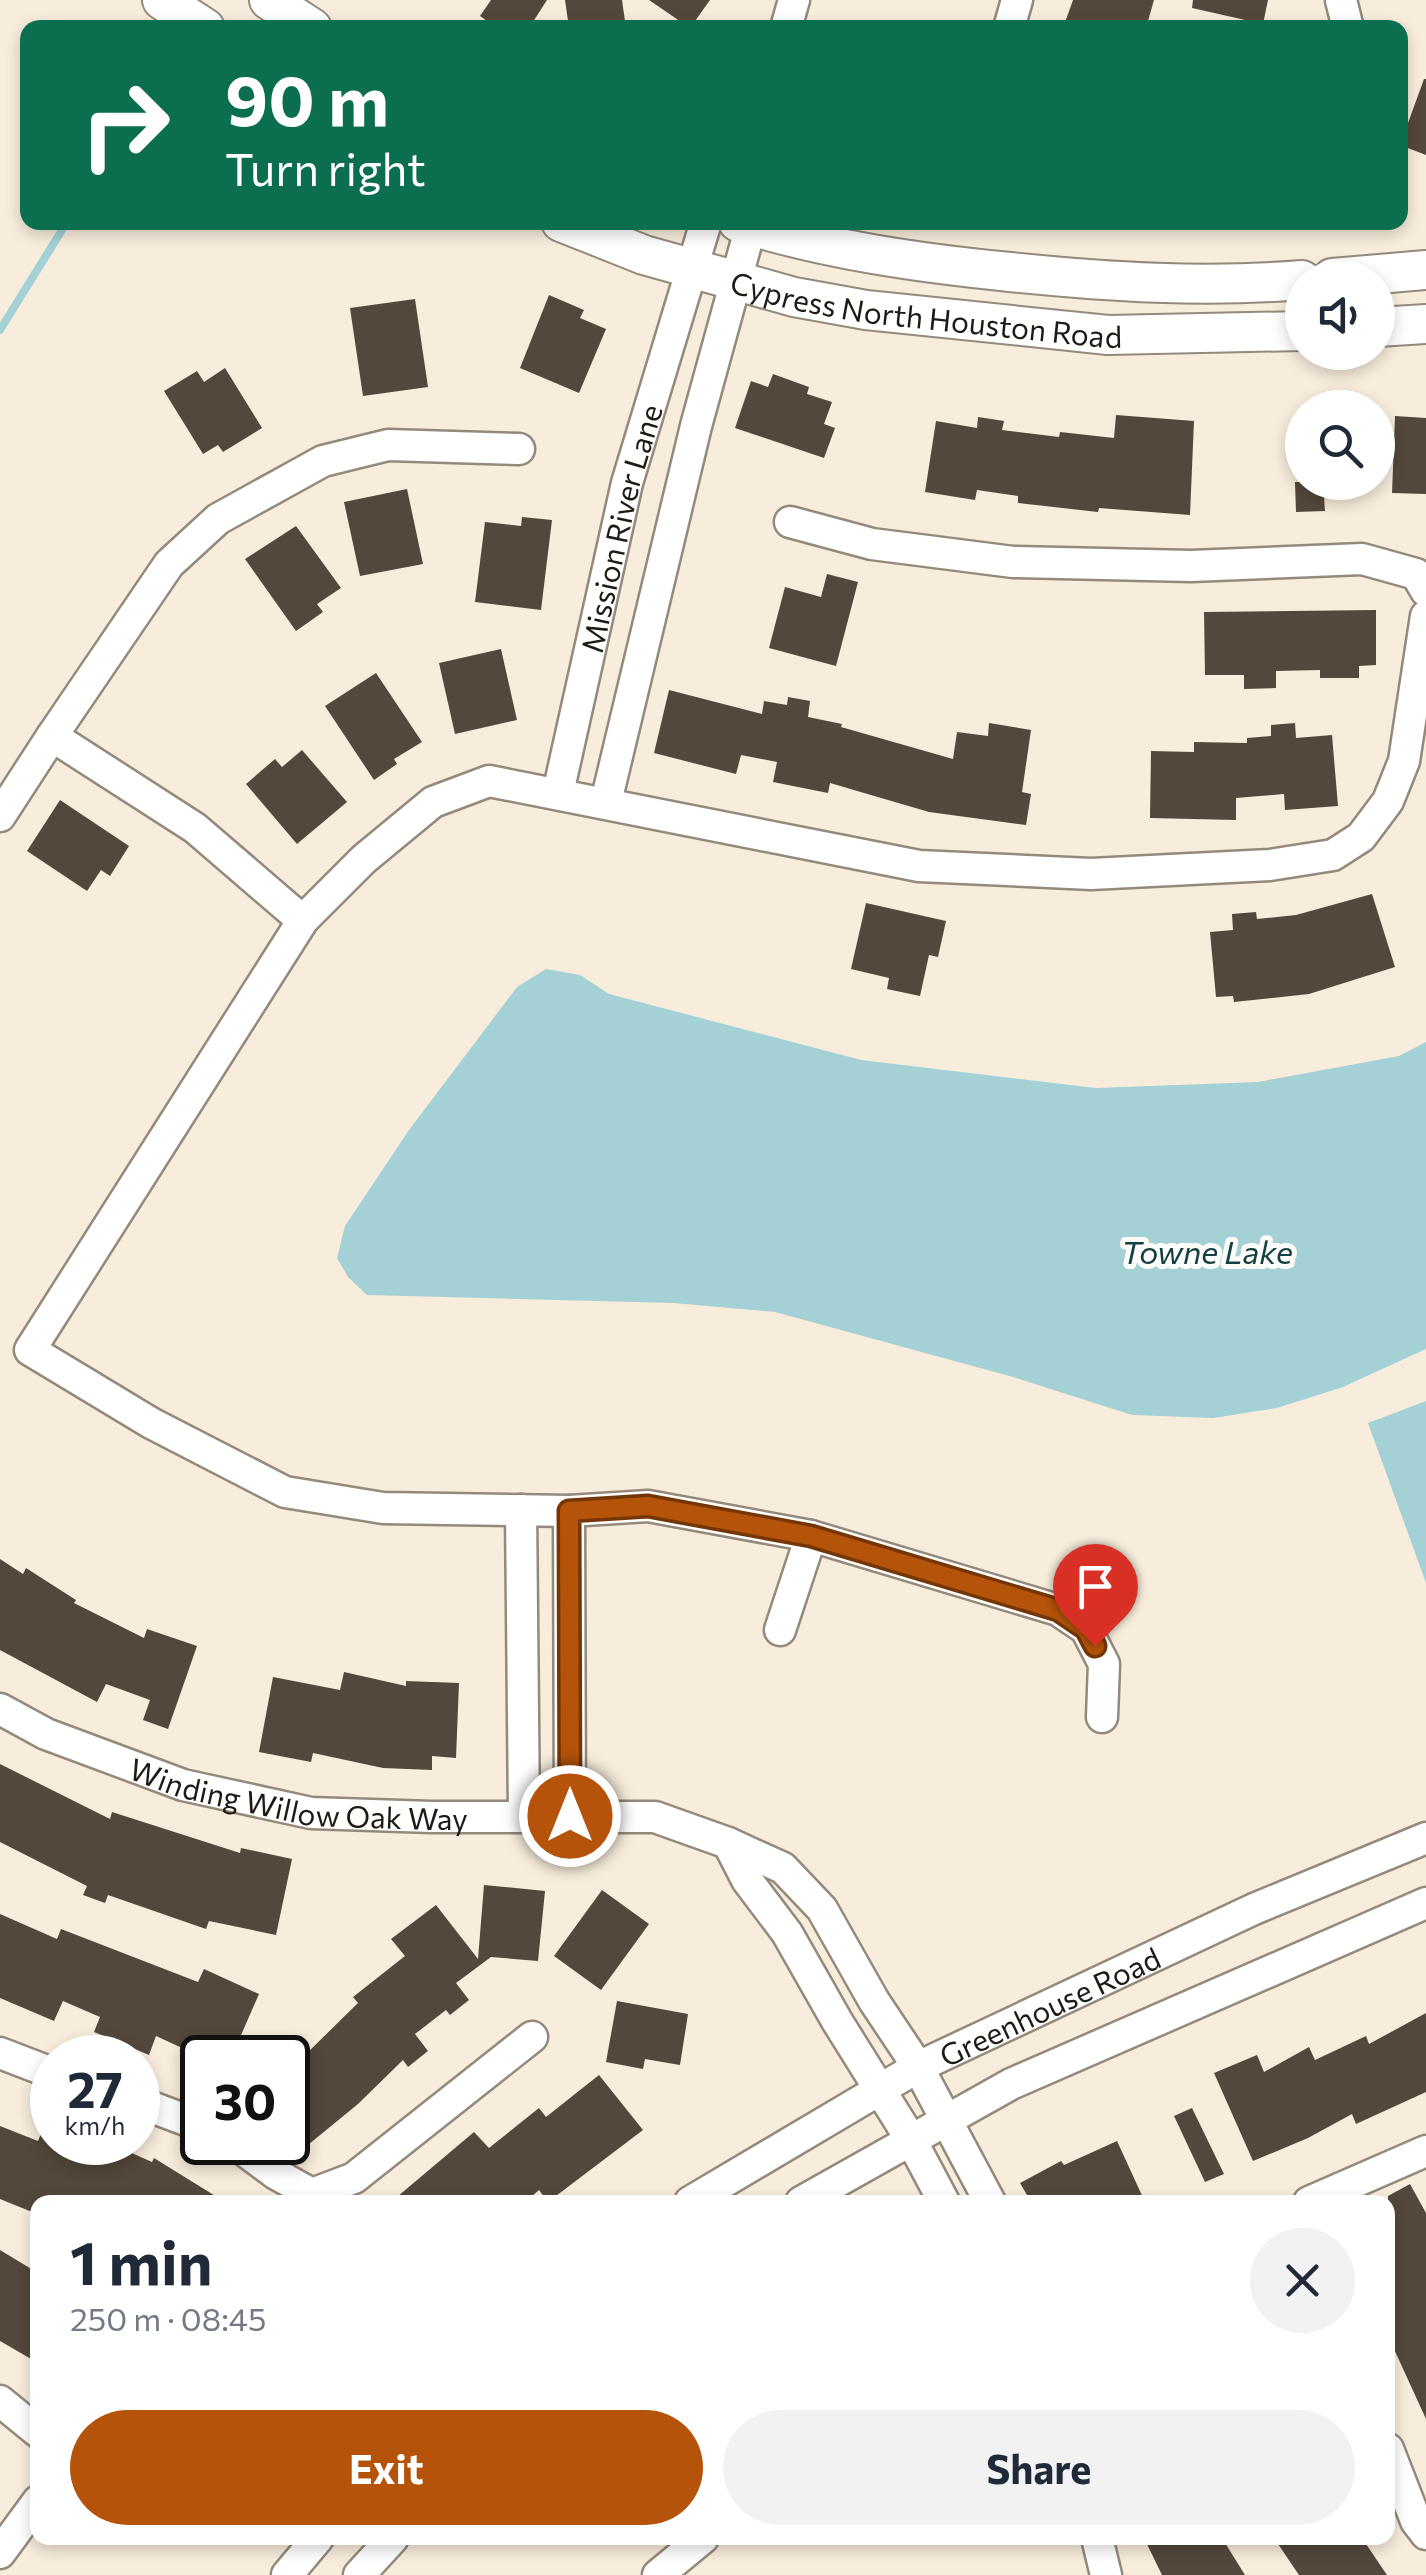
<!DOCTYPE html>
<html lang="en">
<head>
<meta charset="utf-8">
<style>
  :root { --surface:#fff; --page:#f2f2f3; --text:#1f2937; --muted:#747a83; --accent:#b45309 }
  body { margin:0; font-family:Commissioner,sans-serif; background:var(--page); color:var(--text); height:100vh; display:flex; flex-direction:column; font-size:38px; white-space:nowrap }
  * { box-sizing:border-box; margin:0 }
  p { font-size:32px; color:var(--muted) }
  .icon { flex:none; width:55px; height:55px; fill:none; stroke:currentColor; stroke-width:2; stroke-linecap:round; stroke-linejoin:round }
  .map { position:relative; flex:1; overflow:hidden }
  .details { position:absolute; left:30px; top:2195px; width:1365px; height:350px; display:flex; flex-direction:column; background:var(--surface); border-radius:20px; box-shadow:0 5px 15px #0003 }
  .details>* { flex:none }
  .top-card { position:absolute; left:20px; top:20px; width:1388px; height:210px; border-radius:20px; box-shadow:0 5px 15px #0003; background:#0b6e4f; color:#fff; overflow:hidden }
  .buttons { position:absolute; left:1285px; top:260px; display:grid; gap:20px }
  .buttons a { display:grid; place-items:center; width:110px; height:110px; border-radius:50%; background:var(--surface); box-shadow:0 5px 15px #0003; font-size:50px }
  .speed { position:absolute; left:30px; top:2035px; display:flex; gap:20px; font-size:50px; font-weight:700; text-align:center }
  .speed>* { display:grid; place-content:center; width:130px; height:130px; border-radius:50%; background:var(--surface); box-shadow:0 5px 15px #0003; line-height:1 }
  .speed small { font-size:25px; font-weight:400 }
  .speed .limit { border:5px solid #111; border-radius:15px; background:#fff; color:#111 }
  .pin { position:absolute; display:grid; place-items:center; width:85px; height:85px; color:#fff; margin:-102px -42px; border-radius:50% 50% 50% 0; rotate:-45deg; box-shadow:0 0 10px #0007 }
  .pin .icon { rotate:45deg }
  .me { position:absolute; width:110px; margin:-55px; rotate:0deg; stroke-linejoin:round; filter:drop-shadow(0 0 8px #0008) }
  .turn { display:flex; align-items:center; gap:35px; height:210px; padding:0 40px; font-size:45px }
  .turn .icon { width:130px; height:130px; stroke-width:2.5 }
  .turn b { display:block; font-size:70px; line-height:85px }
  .round { display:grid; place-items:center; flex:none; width:105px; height:105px; border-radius:52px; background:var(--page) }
  .overview { display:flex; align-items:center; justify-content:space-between; height:170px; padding:0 40px }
  h1 { font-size:60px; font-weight:700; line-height:75px }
  .primary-button { display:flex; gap:20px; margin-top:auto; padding:20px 40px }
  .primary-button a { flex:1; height:115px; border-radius:60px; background:var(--accent); color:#fff; font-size:40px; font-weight:700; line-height:115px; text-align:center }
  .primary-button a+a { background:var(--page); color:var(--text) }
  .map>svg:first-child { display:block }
</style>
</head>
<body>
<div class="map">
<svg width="1426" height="2575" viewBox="0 0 1426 2575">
  <rect width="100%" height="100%" fill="#f8eddc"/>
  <path fill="#a3d1d5" d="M 546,969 L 580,975 L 609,994 L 861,1060 L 1096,1088 L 1258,1082 L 1399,1056 L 1426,1042 L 1426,1349 L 1343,1387 L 1277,1408 L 1213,1418 L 1132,1415 L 1013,1377 L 775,1312 L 673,1303 L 367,1295 L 348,1277 L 337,1258 L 345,1226 L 409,1130 L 517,987 Z
    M 1426,1401 L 1426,1583 L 1368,1423 Z"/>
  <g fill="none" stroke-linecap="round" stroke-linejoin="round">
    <path stroke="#a3d1d5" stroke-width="8" d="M 0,330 L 67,222"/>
  </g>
  <path fill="#53483b" d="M 491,0 L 547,0 L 529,28 L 497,28 L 480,16 Z
    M 565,0 L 622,0 L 626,28 L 569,28 Z
    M 649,0 L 710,0 L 690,28 Z
    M 1073,0 L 1154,0 L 1146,28 L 1063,28 Z
    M 1193,0 L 1268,0 L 1263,24 L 1192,8 Z
    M 1424,79 L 1426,79 L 1426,155 L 1400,145 Z
    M 549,295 L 584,310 L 580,318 L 606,329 L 579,393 L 520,368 Z
    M 415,299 L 428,387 L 363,396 L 350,308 Z
    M 225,368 L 262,428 L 223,452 L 218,445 L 203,454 L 164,391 L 197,371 L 204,382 Z
    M 773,374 L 809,387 L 807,394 L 832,402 L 824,424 L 835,428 L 824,458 L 735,428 L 751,381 L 768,387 Z
    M 1116,415 L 1194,421 L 1190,515 L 1099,508 L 1098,512 L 1018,503 L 1018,496 L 977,490 L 975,500 L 925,492 L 936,421 L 977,428 L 978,417 L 1004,421 L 1002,430 L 1059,437 L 1060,432 L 1114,438 Z
    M 1395,416 L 1426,418 L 1426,494 L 1392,493 Z
    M 1295,482 L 1323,482 L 1325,511 L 1296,512 Z
    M 407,489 L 423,564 L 360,576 L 344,502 Z
    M 522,517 L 552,520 L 541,610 L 475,602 L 485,522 L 521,526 Z
    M 296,526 L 341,588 L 317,604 L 323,612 L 296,631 L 245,559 Z
    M 827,574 L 858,582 L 836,666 L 769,648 L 785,587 L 821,597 Z
    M 1376,610 L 1376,665 L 1359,666 L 1359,678 L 1320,678 L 1320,670 L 1276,671 L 1276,688 L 1244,689 L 1244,675 L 1205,675 L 1204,612 Z
    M 501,649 L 517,720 L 455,734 L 439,663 Z
    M 376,673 L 422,742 L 394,759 L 397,764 L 374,780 L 325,706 Z
    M 669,690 L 762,714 L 764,701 L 787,705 L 788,697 L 810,701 L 808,717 L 842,724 L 841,727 L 953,759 L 957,732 L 988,736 L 989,723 L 1031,730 L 1022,792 L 1031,794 L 1026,825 L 929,812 L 830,783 L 828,793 L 773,782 L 777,762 L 741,755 L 736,774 L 654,753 Z
    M 1295,723 L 1296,738 L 1332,735 L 1338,806 L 1285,810 L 1284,794 L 1236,798 L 1236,820 L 1150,818 L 1151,751 L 1194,752 L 1194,742 L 1247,743 L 1247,738 L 1271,736 L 1271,725 Z
    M 302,750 L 347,802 L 297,844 L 246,784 L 275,759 L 282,767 Z
    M 60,800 L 129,846 L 110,876 L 101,870 L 87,891 L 27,851 Z
    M 1372,894 L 1395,967 L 1309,994 L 1234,1002 L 1233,996 L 1216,997 L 1210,932 L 1233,930 L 1232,914 L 1256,912 L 1257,919 L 1296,915 Z
    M 866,903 L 946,921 L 938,957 L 929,955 L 920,996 L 887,989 L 889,978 L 851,969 Z
    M 0,1559 L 23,1574 L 26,1568 L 76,1600 L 74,1603 L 144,1638 L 147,1629 L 197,1646 L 168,1729 L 143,1720 L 150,1700 L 106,1684 L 97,1702 L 0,1650 Z
    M 344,1672 L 406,1686 L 406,1681 L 459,1683 L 456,1758 L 432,1756 L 432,1770 L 383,1768 L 313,1753 L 311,1762 L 259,1752 L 273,1677 L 340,1690 Z
    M 0,1764 L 110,1819 L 112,1812 L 240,1853 L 241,1848 L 292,1859 L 276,1935 L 209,1921 L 206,1929 L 108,1895 L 105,1903 L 83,1895 L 87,1886 L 0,1842 Z
    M 484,1885 L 545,1891 L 538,1961 L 491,1957 L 456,1983 L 469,2000 L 450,2015 L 446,2010 L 415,2034 L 428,2051 L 408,2067 L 403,2060 L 358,2104 L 303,2149 L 288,2130 L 288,2041 L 302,2058 L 358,2003 L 353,1997 L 405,1956 L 391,1939 L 436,1905 L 478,1959 Z
    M 602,1890 L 649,1924 L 601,1990 L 554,1956 Z
    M 0,1914 L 57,1939 L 61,1929 L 198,1982 L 204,1969 L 259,1994 L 231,2058 L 204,2058 L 156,2036 L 149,2055 L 94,2032 L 100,2017 L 63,2001 L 54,2021 L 0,1998 Z
    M 617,2001 L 688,2014 L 680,2065 L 645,2059 L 643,2069 L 606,2062 Z
    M 1426,2013 L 1426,2092 L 1356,2124 L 1352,2114 L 1308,2138 L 1253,2161 L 1214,2073 L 1257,2055 L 1264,2072 L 1309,2047 L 1315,2060 L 1366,2036 L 1369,2044 Z
    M 599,2075 L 643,2130 L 548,2202 L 539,2190 L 525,2202 L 391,2202 L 474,2132 L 489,2148 L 539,2108 L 546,2117 Z
    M 52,2106 L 52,2142 L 107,2142 L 152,2162 L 154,2158 L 225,2202 L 38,2202 L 37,2214 L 0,2199 L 0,2126 L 38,2141 Z
    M 1192,2108 L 1224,2174 L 1205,2182 L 1174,2116 Z
    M 1117,2141 L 1145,2202 L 1031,2202 L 1020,2183 L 1061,2161 L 1064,2165 Z
    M 1410,2184 L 1426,2213 L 1426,2419 L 1388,2336 L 1388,2196 Z
    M 0,2250 L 38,2273 L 38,2363 L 0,2341 Z
    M 1144,2538 L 1222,2538 L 1245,2575 L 1162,2575 Z
    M 1274,2538 L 1362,2538 L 1387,2575 L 1299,2575 Z"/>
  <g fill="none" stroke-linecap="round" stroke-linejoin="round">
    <defs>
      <g id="minor">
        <path d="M 1341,0 L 1348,28"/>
        <path d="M 786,28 L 794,0"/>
        <path d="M 1009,28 L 1017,0"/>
        <path d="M 790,522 L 872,544 L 1013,562 L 1191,566 L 1362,559 L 1416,574 L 1426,591"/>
        <path d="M 52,736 L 169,564 L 218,519 L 323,461 L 388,445 L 519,449"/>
        <path id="s1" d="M 558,793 L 627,483 L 706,222"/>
        <path d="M 606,802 L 696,426 L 752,222"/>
        <path d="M 0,816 L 52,736 L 195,828 L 302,920"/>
        <path d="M 521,1510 L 524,1816"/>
        <path d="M 569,1511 L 570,1816"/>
        <path d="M 780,1630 L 811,1536"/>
        <path id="s2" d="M 0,1709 L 46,1734 L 183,1785 L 311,1813 L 432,1817 L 655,1817 L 728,1843 L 783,1868 L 822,1909 L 874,2001 L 918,2067 L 990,2202"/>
        <path d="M 1102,1717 L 1104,1664 L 1086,1629 L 1058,1610 L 811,1536 L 648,1506 L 569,1511 L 383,1508 L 285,1492 L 151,1423 L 30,1350 L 303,920 L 364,859 L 433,802 L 489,781 L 919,866 L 1091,874 L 1270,865 L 1333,855 L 1361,837 L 1388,801 L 1404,761 L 1426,616"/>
        <path d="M 728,1843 L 747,1880 L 787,1933 L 837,2021 L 910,2138 L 944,2202"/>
        <path d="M 0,2053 L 52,2073"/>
        <path d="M 138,2102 L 202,2126"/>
        <path d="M 233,2142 L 276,2174 L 312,2194 L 354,2178 L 532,2037"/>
        <path id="s3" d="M 690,2202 L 918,2067 L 1254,1909 L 1426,1838"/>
        <path d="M 801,2202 L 1011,2084 L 1426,1903"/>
        <path d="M 1309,2202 L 1426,2151"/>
        <path d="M 0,2401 L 38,2432"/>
        <path d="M 1388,2449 L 1416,2521 L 1426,2534"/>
        <path d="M 1097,2538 L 1106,2575"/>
        <path d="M 0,2553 L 38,2501"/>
        <path d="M 287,2575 L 318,2538"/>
        <path d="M 359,2575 L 393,2538"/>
        <path d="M 658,2575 L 703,2538"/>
      </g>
      <g id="major">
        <path d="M 162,0 L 205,28"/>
        <path d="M 269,0 L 312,28"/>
        <path id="s4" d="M 561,222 L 644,255 L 794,297 L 866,310 L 1108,335 L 1302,331"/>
        <path d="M 738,222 C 827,250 919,263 1010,272 C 1108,282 1205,288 1302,280"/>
        <path d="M 1332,278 L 1426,270"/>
        <path d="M 1378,327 L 1426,324"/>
      </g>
    </defs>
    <use href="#minor" stroke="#938a7b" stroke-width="35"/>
    <use href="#major" stroke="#938a7b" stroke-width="42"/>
    <use href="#minor" stroke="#fff" stroke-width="30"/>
    <use href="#major" stroke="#fff" stroke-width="38"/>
  </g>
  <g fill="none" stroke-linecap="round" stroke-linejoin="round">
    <defs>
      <path id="route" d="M 570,1816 L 569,1511 L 648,1506 L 811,1536 L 1058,1610 L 1086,1629 L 1095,1646"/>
    </defs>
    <use href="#route" stroke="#753606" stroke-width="25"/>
    <use href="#route" stroke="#b45309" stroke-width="18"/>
  </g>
  <g text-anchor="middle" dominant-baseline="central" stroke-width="10" stroke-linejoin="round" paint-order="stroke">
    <g font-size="30" fill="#1e1a14" stroke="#fefcf8">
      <text stroke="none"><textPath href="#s4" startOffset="378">Cypress North Houston Road</textPath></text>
      <text stroke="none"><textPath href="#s1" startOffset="272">Mission River Lane</textPath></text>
      <text stroke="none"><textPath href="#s2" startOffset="315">Winding Willow Oak Way</textPath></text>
      <text stroke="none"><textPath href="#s3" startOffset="410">Greenhouse Road</textPath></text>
    </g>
    <g font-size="32" font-style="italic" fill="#154043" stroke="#fefcf8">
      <text x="1207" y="1251">Towne Lake</text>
    </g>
  </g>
</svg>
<div class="buttons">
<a><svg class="icon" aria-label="sound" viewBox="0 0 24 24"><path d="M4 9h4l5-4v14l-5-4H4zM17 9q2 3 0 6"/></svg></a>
<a><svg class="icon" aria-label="search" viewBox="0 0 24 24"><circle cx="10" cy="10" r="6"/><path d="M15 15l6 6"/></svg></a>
</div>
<div class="speed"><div>27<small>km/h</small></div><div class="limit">30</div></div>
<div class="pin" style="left:1095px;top:1646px;background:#d93025"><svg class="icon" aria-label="arrive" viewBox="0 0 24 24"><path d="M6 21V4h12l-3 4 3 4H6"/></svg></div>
<svg class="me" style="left:570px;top:1816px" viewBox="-20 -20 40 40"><circle r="17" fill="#b45309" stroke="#fff" stroke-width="3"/><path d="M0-11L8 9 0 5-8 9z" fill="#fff"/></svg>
<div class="top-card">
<div class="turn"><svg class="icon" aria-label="right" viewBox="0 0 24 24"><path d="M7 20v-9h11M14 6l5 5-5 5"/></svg><div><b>90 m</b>Turn right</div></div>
</div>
<section class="details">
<div class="overview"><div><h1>1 min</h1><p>250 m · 08:45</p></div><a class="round"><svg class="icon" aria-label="close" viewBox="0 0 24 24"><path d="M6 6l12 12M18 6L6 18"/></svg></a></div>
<div class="primary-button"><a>Exit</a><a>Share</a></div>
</section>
</div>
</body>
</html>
